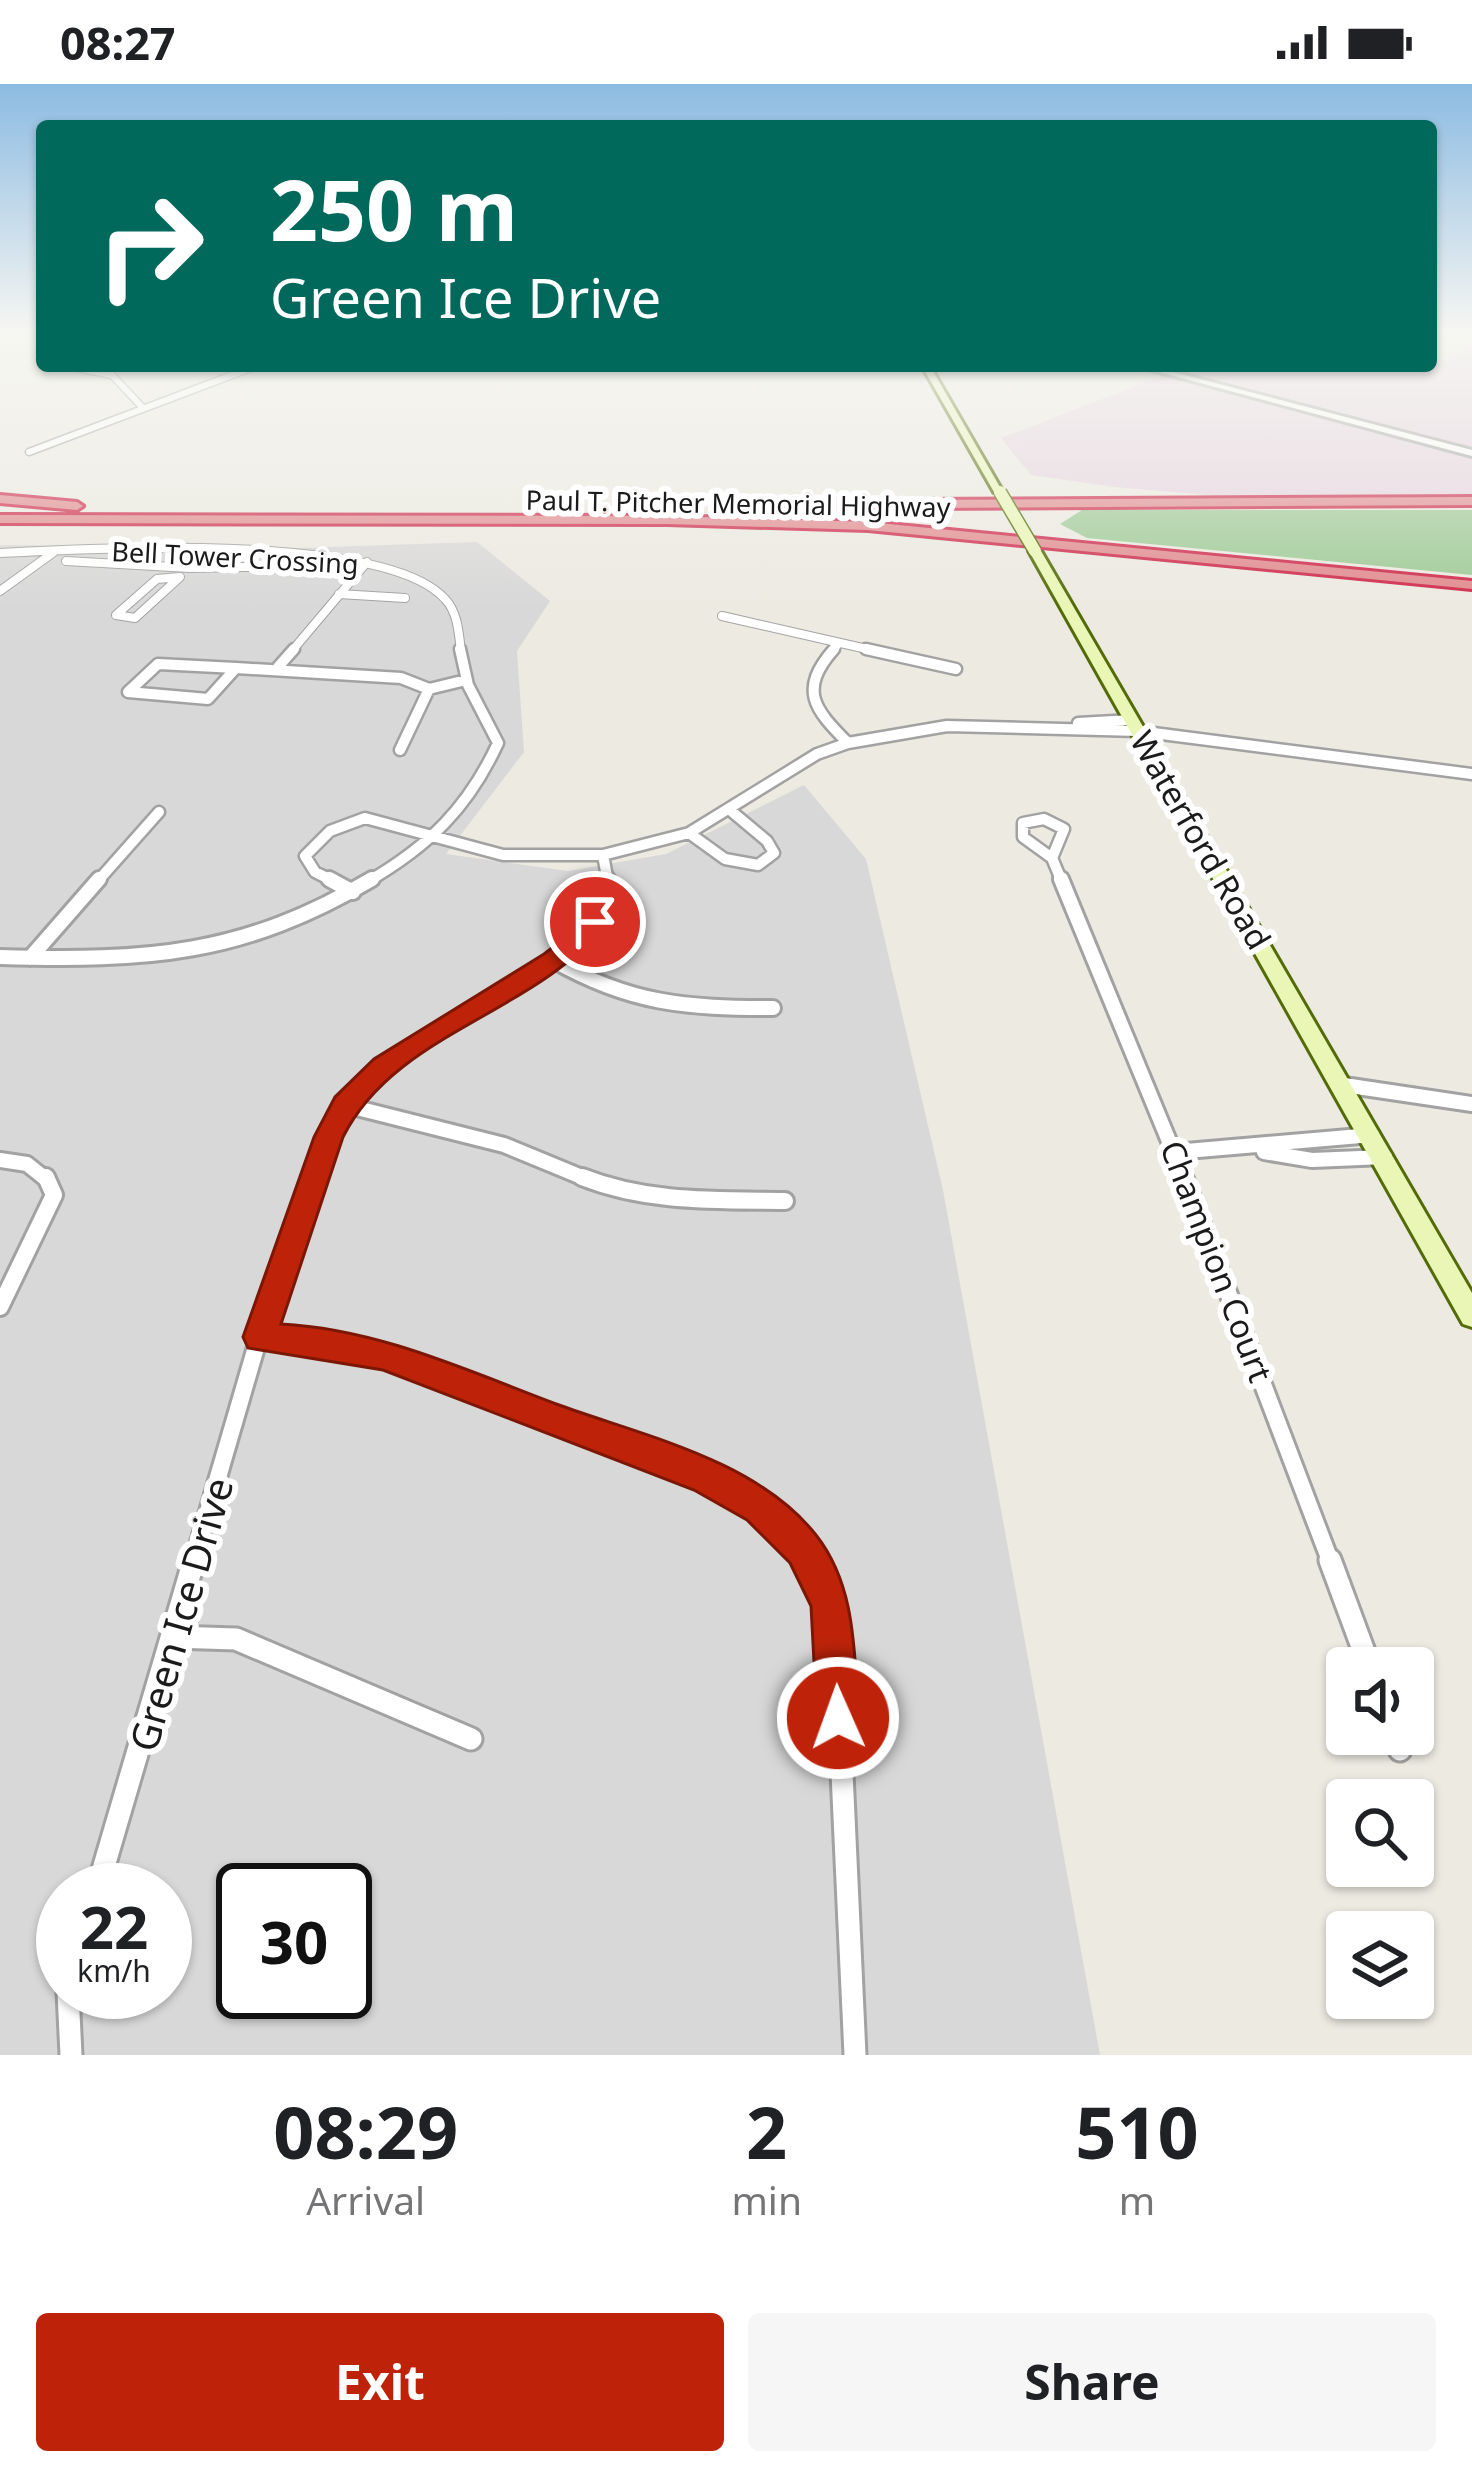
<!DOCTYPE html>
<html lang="en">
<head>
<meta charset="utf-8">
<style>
  :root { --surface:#fff; --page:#f6f6f6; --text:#202124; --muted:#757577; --accent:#be2309 }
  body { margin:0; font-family:"Noto Sans",sans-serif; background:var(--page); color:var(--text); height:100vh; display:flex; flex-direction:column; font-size:45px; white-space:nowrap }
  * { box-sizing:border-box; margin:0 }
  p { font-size:39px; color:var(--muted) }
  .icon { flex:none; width:66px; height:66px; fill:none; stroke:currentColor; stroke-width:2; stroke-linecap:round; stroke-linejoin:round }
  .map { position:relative; height:1971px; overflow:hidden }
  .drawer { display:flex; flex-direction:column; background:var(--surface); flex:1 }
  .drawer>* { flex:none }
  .hud { position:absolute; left:36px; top:36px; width:1401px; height:252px; border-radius:12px; box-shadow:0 3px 9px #0004; background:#00695c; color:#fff; overflow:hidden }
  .buttons { position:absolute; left:1326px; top:1563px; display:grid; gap:24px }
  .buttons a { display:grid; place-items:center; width:108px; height:108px; border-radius:12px; background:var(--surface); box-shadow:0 3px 9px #0004; font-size:60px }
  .speed { position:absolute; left:36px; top:1779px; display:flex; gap:24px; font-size:60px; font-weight:700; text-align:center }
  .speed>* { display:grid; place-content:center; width:156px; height:156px; border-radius:50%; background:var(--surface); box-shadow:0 3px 9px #0004; line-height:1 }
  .speed small { font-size:30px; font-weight:400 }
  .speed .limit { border:6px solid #111; border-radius:18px; background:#fff; color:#111 }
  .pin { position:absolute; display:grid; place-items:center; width:102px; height:102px; color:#fff; margin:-51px; border:6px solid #fff; border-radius:50%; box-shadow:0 3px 12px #0007 }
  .me { position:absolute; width:132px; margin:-66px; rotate:358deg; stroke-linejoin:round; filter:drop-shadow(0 0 9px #0008) }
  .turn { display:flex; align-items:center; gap:42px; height:252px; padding:0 36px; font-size:54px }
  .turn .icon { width:156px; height:156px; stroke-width:2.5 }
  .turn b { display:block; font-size:84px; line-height:102px }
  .eta { display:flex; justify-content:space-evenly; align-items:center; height:204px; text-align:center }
  .eta b { font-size:72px; font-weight:700; line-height:84px }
  .cta { display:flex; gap:24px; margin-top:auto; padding:24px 36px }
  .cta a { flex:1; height:138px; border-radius:12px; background:var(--accent); color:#fff; font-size:48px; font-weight:700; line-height:138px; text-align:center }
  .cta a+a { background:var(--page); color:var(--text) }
  .status { display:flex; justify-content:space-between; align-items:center; height:84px; padding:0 60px; background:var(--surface); direction:ltr }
  .status svg { height:33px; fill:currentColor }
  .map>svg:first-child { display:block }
</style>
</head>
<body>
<div class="status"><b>08:27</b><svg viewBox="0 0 49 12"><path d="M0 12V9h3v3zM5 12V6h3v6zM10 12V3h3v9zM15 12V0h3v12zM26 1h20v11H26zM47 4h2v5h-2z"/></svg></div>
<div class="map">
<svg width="1472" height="1971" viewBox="0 0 1472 1971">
  <rect width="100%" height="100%" fill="#eceae1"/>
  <path fill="#d9d8d8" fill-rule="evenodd" d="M 477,458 L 550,517 L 517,567 L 524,668 L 446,770 L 568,787 L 666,770 L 804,701 L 866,775 L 943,1106 L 1100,1971 L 0,1971 L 0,461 L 299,464 ZM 63,1806 L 165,1806 L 165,1908 L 63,1908 ZM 243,1806 L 345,1806 L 345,1908 L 243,1908 Z"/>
  <path fill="#e5d3df" d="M 1472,263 L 1472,366 L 1180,289 L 1197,282 L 1431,282 Z
    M 1167,290 L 1472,372 L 1472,410 L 1219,412 L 1115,403 L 1031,391 L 1001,354 Z"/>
  <path fill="#9fca97" d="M 1082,426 L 1472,426 L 1472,491 L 1087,454 L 1060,440 Z"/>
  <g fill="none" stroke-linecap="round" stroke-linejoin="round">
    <defs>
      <path id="minor-far5" d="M 42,257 L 38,272 L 42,274
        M 67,282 L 112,291 L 143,324
        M 29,368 L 256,282"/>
      <path id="minor-far4" d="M 0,469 C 91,464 385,448 445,515 C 458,528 459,551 461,568
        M 66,477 L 190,484 L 301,482
        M 180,493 L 135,534 L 116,531 L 157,495 Z
        M 0,507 L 54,468
        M 339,510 L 405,514
        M 722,532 L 880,568
        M 291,568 L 367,478
        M 831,568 L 839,559"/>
      <path id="minor-far3" d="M 834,565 C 798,606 814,625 848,659
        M 866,565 L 956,585
        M 158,580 L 236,584 L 208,615 L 128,608 Z
        M 278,583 L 294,565
        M 236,584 L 401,594 L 429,605 L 466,596
        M 1078,639 L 1132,636
        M 400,666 L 429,605
        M 1044,735 L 1064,745 L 1052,774 L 1023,753 L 1023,739 Z
        M 689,749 L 725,775 L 758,781 L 774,769 L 767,757 L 730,726
        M 603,771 L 608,798
        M 1052,774 L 1062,798
        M 97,798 L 159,728
        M 335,798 L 315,788 L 305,772 L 330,747 L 365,734 L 503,771 L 603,771 L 689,749 L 817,670 L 848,659 L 947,642 L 1138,647 L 1472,690
        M 367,798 C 429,762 468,724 498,659 L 468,601 L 460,565"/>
      <path id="minor-far2" d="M 329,795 L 353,808
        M 1061,795 L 1185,1096
        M 0,873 C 147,877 242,872 372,795
        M 30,874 L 99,795
        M 553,876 C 630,920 686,924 773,924
        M 1344,1001 L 1472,1020
        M 345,1021 L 504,1061 L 589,1096
        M 1175,1068 L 1372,1051
        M 1264,1068 L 1312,1076 L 1385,1073
        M 0,1076 L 27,1080 L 47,1096
        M 313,1096 C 329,1051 344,1018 380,986 C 427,945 619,866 607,795"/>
      <path id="minor-far1" d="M 582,1093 C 648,1119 715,1116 785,1117
        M 1184,1093 L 1331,1479
        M 0,1223 L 54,1111 L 46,1093
        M 259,1253 L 302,1256 L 385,1274 L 698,1389 L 761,1424 L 811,1479
        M 193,1479 L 259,1253 L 314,1093"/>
      <path id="minor" d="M 809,1476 L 835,1537 L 855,1971
        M 1330,1476 L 1370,1584
        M 173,1553 L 236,1555 L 471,1655
        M 1394,1650 L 1400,1666
        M 97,1806 L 194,1476
        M 68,1908 L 71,1971"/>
      <path id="tertiary" d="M 1137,282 L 1150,282 L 1472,366 L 1472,372 Z"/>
      <path id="secondary" d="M 922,282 L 930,282 L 1004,410 L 994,408 Z
        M 1035,463 L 1041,467 L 1472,1209 L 1472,1243 L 1463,1240 L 1029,467 Z"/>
      <path id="motorway" d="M 0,411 L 77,418 L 83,422 L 77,426 L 0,419 Z
        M 1472,413 L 1472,421 L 718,425 L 712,421 L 718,417 Z
        M 0,431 L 667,432 L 868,438 L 1472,497 L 1472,505 L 868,446 L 667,440 L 0,439 Z"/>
    </defs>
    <use href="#minor-far5" stroke="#a2a2a2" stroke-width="9"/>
    <use href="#minor-far4" stroke="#a2a2a2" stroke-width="10"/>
    <use href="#minor-far3" stroke="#a2a2a2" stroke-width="15"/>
    <use href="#minor-far2" stroke="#a2a2a2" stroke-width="20"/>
    <use href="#minor-far1" stroke="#a2a2a2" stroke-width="22"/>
    <use href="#minor" stroke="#a2a2a2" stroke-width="27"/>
    <use href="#tertiary" stroke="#a2a2a2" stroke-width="6"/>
    <use href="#secondary" stroke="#536b09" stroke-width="6"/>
    <use href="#motorway" stroke="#ce2b4c" stroke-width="6"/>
    <use href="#minor-far5" stroke="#fff" stroke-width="6"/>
    <use href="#minor-far4" stroke="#fff" stroke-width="8"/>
    <use href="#minor-far3" stroke="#fff" stroke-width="10"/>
    <use href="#minor-far2" stroke="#fff" stroke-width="14"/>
    <use href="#minor-far1" stroke="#fff" stroke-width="16"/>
    <use href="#minor" stroke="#fff" stroke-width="21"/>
    <use href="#tertiary" fill="#fff" fill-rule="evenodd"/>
    <use href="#secondary" fill="#eaf6b6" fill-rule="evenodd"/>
    <use href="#motorway" fill="#e18b8f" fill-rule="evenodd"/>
    <defs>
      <path id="secondary-bridge" d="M 1000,408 L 1035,467"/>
    </defs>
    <use href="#secondary-bridge" stroke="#536b09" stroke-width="15" stroke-linecap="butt"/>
    <use href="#secondary-bridge" stroke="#eaf6b6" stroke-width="12"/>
  </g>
  <linearGradient id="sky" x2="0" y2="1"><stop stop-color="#8cbbe2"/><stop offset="0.47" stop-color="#f6f6f2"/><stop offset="1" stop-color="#f6f6f2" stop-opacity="0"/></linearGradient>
  <rect width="1472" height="524" fill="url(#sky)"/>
  <path fill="#be2309" stroke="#7c1706" stroke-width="3" d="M 595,831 L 607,838 C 537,930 396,947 343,1053 L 281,1240 C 379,1245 468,1287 559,1321 C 644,1352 757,1376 816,1451 C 857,1503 854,1571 859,1634 L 853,1648 L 838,1654 L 823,1648 L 817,1634 L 811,1522 L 790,1479 L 747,1436 L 694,1406 L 383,1286 L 248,1264 L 243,1253 L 314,1053 L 335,1013 L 374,975 L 544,870 Z"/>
  <g text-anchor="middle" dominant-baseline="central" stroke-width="12" stroke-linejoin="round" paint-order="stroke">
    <g font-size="27" fill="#1b1b1b" stroke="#fff">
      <text transform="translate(738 419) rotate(1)">Paul T. Pitcher Memorial Highway</text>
      <text transform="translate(235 473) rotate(3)">Bell Tower Crossing</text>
    </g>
    <g font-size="33" fill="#1b1b1b" stroke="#fff">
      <text transform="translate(1201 756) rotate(60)">Waterford Road</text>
      <text transform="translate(1217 1177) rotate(69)">Champion Court</text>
    </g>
    <g font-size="39" fill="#1b1b1b" stroke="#fff">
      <text transform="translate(180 1530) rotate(-74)">Green Ice Drive</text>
    </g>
  </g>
</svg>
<div class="buttons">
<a><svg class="icon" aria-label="sound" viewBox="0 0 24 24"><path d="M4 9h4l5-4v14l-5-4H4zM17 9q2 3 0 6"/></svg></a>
<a><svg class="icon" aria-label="search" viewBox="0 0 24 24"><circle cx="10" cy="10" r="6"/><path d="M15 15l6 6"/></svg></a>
<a><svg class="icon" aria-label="layers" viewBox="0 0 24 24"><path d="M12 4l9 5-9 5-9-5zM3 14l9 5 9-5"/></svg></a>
</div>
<div class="speed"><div>22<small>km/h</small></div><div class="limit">30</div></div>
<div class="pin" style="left:595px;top:838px;background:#d93025"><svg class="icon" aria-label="arrive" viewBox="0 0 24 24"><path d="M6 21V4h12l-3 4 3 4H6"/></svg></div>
<svg class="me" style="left:838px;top:1634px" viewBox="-20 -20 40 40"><circle r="17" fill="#be2309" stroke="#fff" stroke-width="3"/><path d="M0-11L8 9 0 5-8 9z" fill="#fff"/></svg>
<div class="hud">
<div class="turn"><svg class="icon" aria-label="right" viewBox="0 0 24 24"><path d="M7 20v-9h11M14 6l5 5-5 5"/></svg><div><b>250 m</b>Green Ice Drive</div></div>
</div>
</div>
<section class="drawer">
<div class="eta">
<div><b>08:29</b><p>Arrival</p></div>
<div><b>2</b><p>min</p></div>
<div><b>510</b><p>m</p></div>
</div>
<div class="cta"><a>Exit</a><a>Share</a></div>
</section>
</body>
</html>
